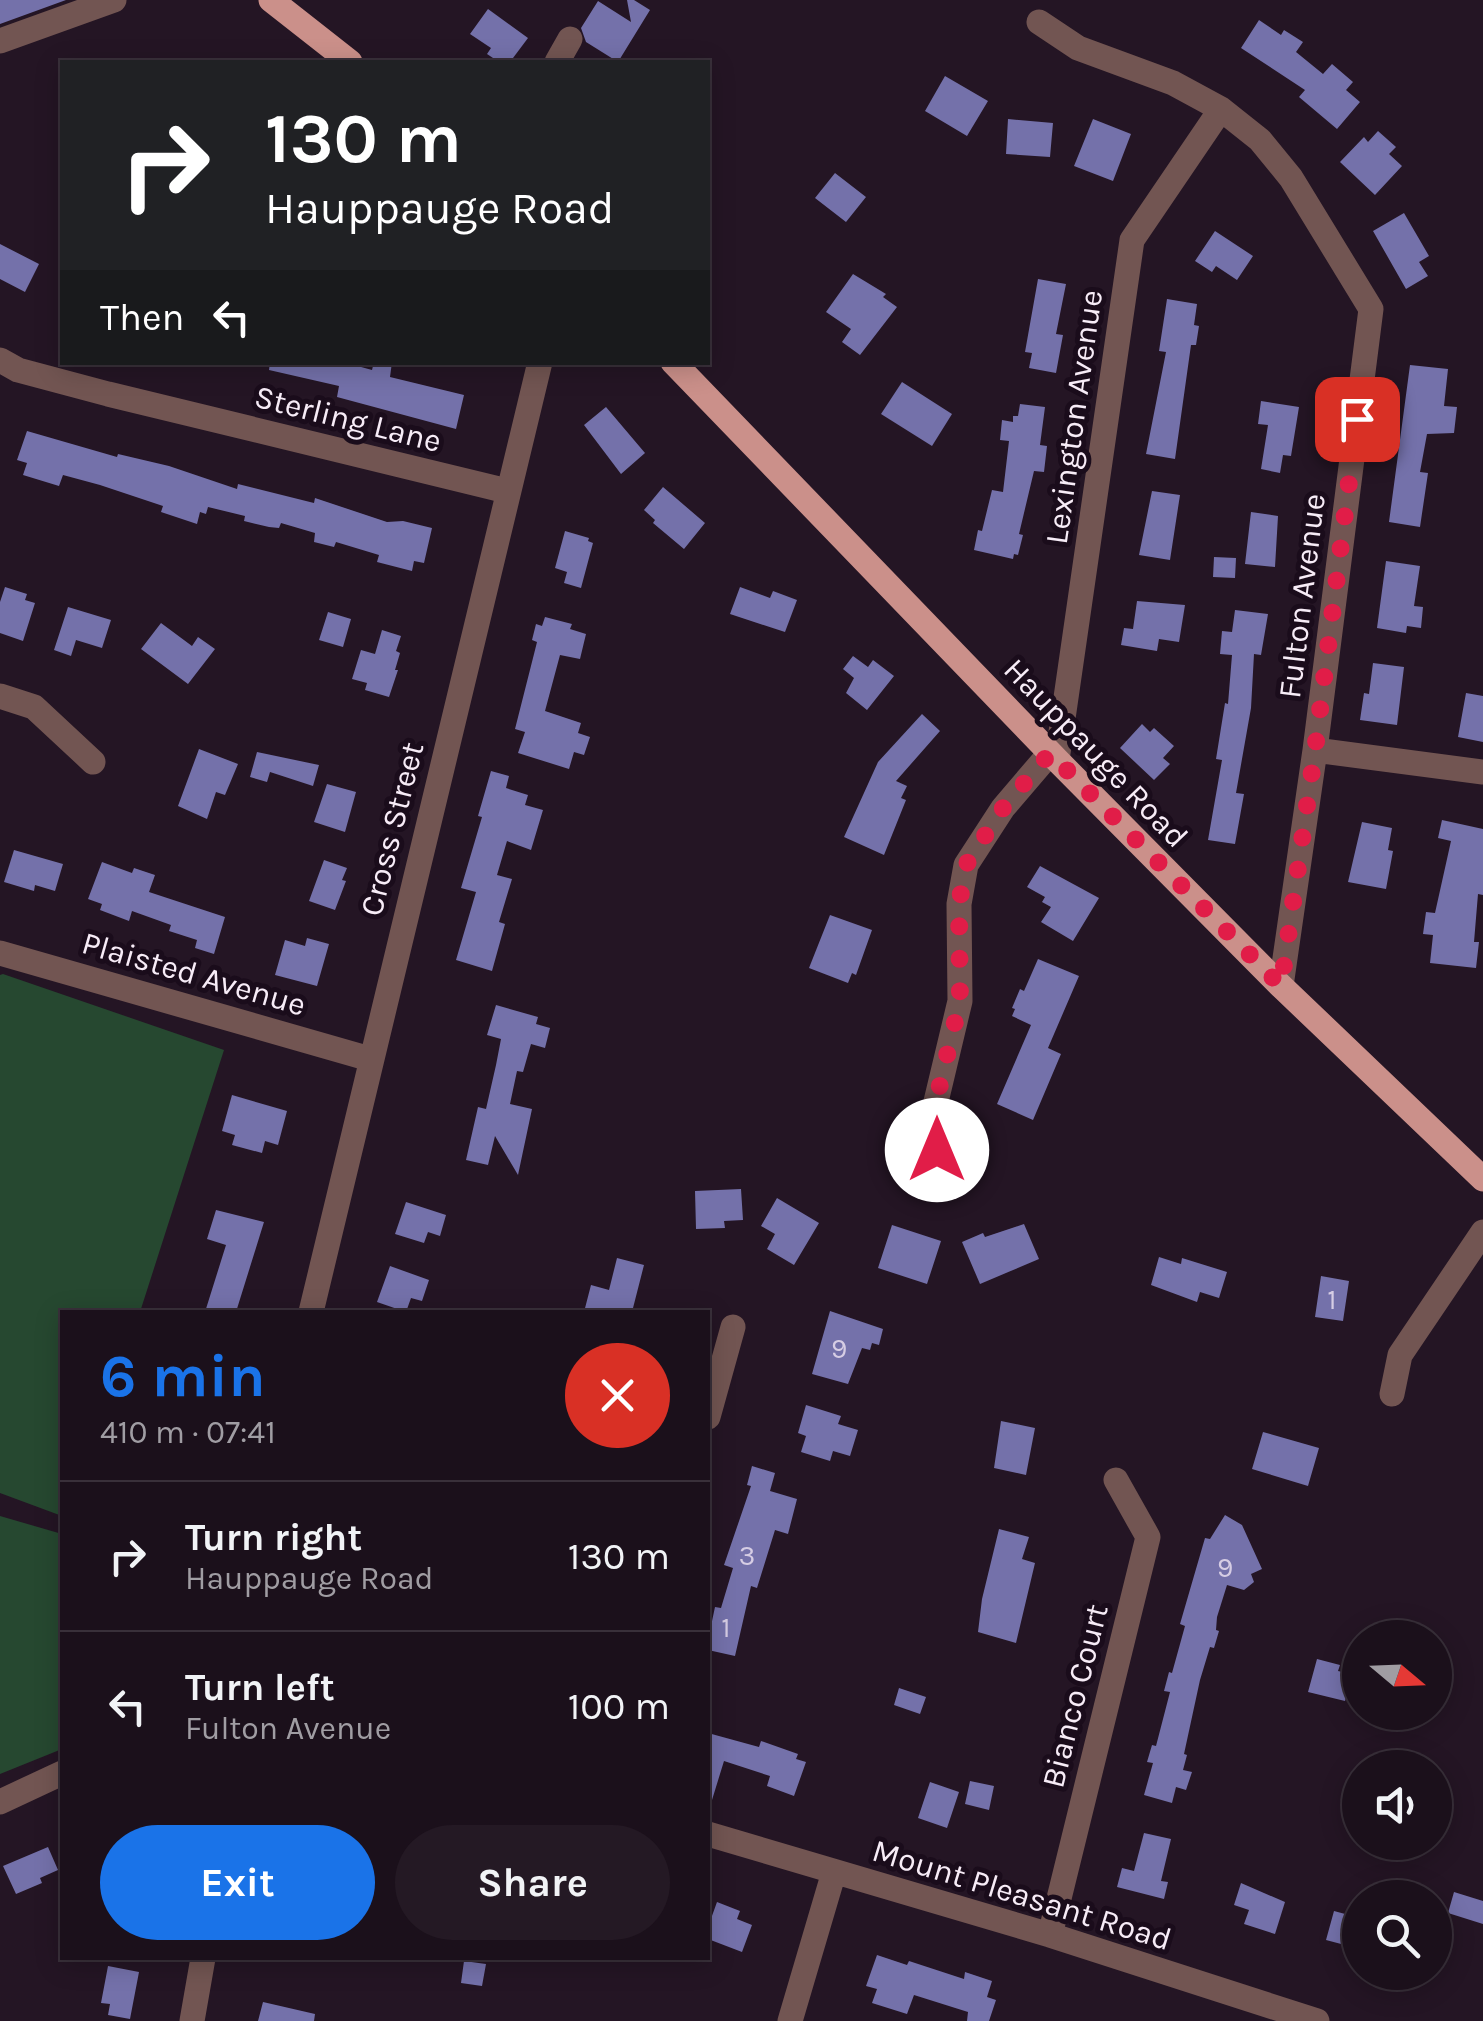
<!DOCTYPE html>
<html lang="en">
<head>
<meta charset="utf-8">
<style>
  :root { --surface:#1b101b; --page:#241924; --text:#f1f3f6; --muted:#a09da3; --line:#39303a; --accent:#1a73e8 }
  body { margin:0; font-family:Karla,sans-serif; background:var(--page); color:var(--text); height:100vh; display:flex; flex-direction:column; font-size:38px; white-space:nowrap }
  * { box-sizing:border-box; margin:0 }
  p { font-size:32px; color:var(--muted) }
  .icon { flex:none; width:55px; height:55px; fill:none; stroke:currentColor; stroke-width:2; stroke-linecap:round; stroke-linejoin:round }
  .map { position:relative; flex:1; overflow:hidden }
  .details { position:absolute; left:60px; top:1310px; width:650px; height:650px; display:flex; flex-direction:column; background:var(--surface); border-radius:0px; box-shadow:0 5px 25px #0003,0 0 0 2px var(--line) }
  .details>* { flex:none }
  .hud { position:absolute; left:60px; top:60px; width:650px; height:305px; border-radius:0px; box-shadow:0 5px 25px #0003,0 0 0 2px var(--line); background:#202124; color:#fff; overflow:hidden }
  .needle { width:65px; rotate:109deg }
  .fabs { position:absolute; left:1342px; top:1620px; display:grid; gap:20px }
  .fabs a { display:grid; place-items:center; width:110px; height:110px; border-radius:50%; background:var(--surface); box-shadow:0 5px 25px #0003,0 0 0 2px var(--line); font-size:50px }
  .pin { position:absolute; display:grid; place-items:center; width:85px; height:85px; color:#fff; margin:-42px; border-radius:20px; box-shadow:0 5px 15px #0006 }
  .me { position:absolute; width:110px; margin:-55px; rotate:0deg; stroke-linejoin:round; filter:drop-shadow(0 0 8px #0008) }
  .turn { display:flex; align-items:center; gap:35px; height:210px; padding:0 40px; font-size:45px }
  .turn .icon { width:130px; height:130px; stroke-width:2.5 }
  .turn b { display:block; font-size:70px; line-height:85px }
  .then { display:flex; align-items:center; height:95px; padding:0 40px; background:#0003; gap:20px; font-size:38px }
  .round { display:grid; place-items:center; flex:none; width:105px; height:105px; border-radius:52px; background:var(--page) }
  .headline { display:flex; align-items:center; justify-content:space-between; height:170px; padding:0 40px }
  h1 { font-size:60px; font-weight:700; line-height:75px; color:var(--accent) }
  .action { display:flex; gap:20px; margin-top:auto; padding:20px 40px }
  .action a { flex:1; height:115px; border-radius:60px; background:var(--accent); color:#fff; font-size:40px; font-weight:700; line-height:115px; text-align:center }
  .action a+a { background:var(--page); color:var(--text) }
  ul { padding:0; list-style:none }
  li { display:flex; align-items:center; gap:30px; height:150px; padding:0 40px; border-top:2px solid var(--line) }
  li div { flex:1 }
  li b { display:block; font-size:38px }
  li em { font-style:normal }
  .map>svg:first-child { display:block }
</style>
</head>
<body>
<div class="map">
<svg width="1483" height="2021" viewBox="0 0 1483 2021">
  <rect width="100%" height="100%" fill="#241524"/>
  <path fill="#264830" d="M 3,974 L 224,1050 L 140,1312 L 62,1312 L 62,1516 L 0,1493 L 0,975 Z
    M 0,1516 L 62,1534 L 62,1749 L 0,1774 Z"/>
  <path fill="#7471aa" d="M 0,0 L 66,0 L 0,24 Z
    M 627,0 L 634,0 L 650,10 L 618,62 L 586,42 L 581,28 L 598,1 L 631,22 Z
    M 488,9 L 528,38 L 510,62 L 499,62 L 487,54 L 491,48 L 470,34 Z
    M 1259,20 L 1281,35 L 1284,30 L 1303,42 L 1296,52 L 1323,74 L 1332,64 L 1353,82 L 1346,90 L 1360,102 L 1337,129 L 1299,97 L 1305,90 L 1241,48 Z
    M 945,76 L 988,101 L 967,136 L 925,111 Z
    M 1008,119 L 1053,123 L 1050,157 L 1006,154 Z
    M 1093,119 L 1131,134 L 1113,181 L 1074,166 Z
    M 1378,131 L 1396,147 L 1389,154 L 1402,166 L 1375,195 L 1340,162 L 1364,137 L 1368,142 Z
    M 835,173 L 866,197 L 846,222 L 815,198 Z
    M 1404,213 L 1429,256 L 1419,262 L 1428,276 L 1406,289 L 1373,231 Z
    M 1215,231 L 1253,256 L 1237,280 L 1216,266 L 1212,272 L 1195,261 Z
    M 0,244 L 39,264 L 25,292 L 0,279 Z
    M 853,274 L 886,294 L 883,297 L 897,307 L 860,355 L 842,342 L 851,329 L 826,312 Z
    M 1038,279 L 1066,284 L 1056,334 L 1063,335 L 1056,373 L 1029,368 L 1032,353 L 1025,352 Z
    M 1167,299 L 1197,304 L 1194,325 L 1199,326 L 1196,345 L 1191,345 L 1175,459 L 1146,454 L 1166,352 L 1159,351 Z
    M 270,362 L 343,362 L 372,370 L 374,362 L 392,362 L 390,377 L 464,395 L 456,429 L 337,397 L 339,386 L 269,370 Z
    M 1410,365 L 1448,369 L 1444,406 L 1457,407 L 1454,433 L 1427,434 L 1420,472 L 1428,473 L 1420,527 L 1389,522 Z
    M 902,382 L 952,414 L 932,446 L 881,414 Z
    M 1261,401 L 1299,407 L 1291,456 L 1283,455 L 1280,473 L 1261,469 L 1268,425 L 1258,424 Z
    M 1020,404 L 1045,407 L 1040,445 L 1047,446 L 1044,472 L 1034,471 L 1019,534 L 1023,535 L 1018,555 L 1014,554 L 1013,559 L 974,550 L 978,530 L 982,531 L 992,490 L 1003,492 L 1009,441 L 1000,440 L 1002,420 L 1013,422 L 1013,416 L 1018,416 Z
    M 606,407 L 645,453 L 621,474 L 584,425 Z
    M 27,431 L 117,457 L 118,454 L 169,466 L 237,489 L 238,484 L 314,503 L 315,498 L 387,522 L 403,521 L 432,528 L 424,563 L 414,561 L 412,571 L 377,562 L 379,555 L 336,542 L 334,547 L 314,542 L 315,533 L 281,523 L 279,528 L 269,527 L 244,521 L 245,516 L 208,507 L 206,514 L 200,512 L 197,524 L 161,512 L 163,506 L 100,485 L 63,475 L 59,486 L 23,475 L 27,463 L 17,460 Z
    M 663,487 L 705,523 L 684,549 L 653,523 L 655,520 L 644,510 Z
    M 1152,491 L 1180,495 L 1170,560 L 1139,555 Z
    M 1251,512 L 1278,516 L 1275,567 L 1245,564 Z
    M 565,531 L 589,538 L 588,541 L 593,543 L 581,588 L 564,583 L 567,572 L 555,568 Z
    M 1214,557 L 1236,558 L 1235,578 L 1213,577 Z
    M 1386,561 L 1420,566 L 1414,606 L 1423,607 L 1421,628 L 1407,626 L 1406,633 L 1377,628 Z
    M 5,587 L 27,594 L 25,600 L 35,603 L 23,641 L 0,633 L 0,602 Z
    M 740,587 L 770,598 L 773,591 L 797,600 L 785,632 L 730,614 Z
    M 1137,601 L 1185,605 L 1179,642 L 1159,639 L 1157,651 L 1121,645 L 1124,628 L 1133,629 Z
    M 68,607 L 111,620 L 102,648 L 76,640 L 71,656 L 54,650 Z
    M 1235,610 L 1268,614 L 1261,655 L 1254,654 L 1251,708 L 1236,793 L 1244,794 L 1235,844 L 1208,840 L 1222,760 L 1216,759 L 1225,703 L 1228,704 L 1232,655 L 1220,654 L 1222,631 L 1232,632 Z
    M 328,612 L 351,619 L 343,647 L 319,640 Z
    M 545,617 L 572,624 L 570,629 L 586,634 L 580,659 L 560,655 L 545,711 L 581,723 L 578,733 L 590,737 L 584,755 L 574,752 L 569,769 L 518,753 L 525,732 L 515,729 L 534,654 L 537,642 L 532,640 L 536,624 L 542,626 Z
    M 161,623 L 192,646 L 198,637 L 215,649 L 188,684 L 141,649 Z
    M 382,630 L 401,636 L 396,651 L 400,653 L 395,670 L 398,670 L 389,697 L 365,690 L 367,683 L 352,679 L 361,650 L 375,654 Z
    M 853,656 L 868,667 L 873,660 L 894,676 L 867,710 L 846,693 L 854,678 L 843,669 Z
    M 1373,663 L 1404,667 L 1397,725 L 1360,720 L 1364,693 L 1369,694 Z
    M 1466,693 L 1483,696 L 1483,742 L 1458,737 Z
    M 922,714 L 940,731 L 896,781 L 907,786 L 901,798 L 906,800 L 884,855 L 844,837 L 878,762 Z
    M 1142,724 L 1150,732 L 1154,728 L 1174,746 L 1163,758 L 1170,764 L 1154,780 L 1120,748 Z
    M 199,749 L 238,764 L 225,795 L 216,792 L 207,819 L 178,806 Z
    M 257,752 L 319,765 L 313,786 L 270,772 L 267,782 L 250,777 Z
    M 491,771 L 509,776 L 506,788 L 528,795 L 525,805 L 543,810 L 531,850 L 507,841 L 497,875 L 512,879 L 499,922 L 505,924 L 492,971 L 456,960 L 476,892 L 461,888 L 482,817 L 478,816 Z
    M 327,784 L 356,792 L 345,832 L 314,822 Z
    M 1442,820 L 1483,829 L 1483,895 L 1478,894 L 1474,942 L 1479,942 L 1476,968 L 1430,963 L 1433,935 L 1423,934 L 1426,912 L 1435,913 L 1451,841 L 1438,838 Z
    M 1362,822 L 1392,828 L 1388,850 L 1393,851 L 1386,889 L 1348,882 Z
    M 14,850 L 63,864 L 55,891 L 35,885 L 34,891 L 4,882 Z
    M 324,860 L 347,868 L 342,880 L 346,881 L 335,910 L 309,901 Z
    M 102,862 L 132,873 L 134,868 L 155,875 L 149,892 L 225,917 L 214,954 L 195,948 L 197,940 L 169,931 L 171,925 L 132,911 L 129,921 L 100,910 L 102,904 L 88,899 Z
    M 1040,866 L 1099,898 L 1073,941 L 1041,922 L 1051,907 L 1042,902 L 1045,897 L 1027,887 Z
    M 830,915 L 872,930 L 856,975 L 852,973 L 848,983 L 809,968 Z
    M 307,938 L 329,944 L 317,986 L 275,975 L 285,940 L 305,946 Z
    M 1038,959 L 1079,976 L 1048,1048 L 1061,1054 L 1033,1120 L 997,1104 L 1031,1025 L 1012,1016 L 1015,1009 L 1012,1008 L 1020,989 L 1024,991 Z
    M 496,1005 L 538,1017 L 536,1024 L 550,1028 L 545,1048 L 531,1044 L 523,1072 L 517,1071 L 510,1104 L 532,1109 L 518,1175 L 495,1136 L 488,1165 L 466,1160 L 478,1107 L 486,1109 L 496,1065 L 501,1039 L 487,1035 Z
    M 232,1095 L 287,1111 L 278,1145 L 265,1141 L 262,1153 L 232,1145 L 235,1135 L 222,1131 Z
    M 741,1189 L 743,1220 L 724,1221 L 725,1228 L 696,1229 L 695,1191 Z
    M 777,1198 L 819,1223 L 794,1265 L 767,1249 L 775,1234 L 761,1226 Z
    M 406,1202 L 446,1215 L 440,1236 L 428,1232 L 424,1243 L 395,1234 Z
    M 216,1210 L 264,1222 L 236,1312 L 205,1312 L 226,1245 L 207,1239 Z
    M 1024,1224 L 1039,1259 L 980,1284 L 962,1242 L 983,1233 L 985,1237 Z
    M 892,1225 L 941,1241 L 927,1284 L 878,1268 Z
    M 1159,1257 L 1181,1264 L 1182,1258 L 1227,1272 L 1219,1298 L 1200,1292 L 1197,1302 L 1151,1285 Z
    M 617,1258 L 644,1265 L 632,1312 L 584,1312 L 591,1285 L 609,1290 Z
    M 390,1266 L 429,1280 L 422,1301 L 411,1298 L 406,1312 L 377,1302 Z
    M 1321,1276 L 1349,1281 L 1343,1321 L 1315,1317 Z
    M 830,1311 L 883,1329 L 879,1345 L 872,1343 L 870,1350 L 862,1348 L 848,1384 L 812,1374 Z
    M 806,1405 L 841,1416 L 838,1424 L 858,1430 L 850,1456 L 833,1451 L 830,1461 L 801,1452 L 806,1436 L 798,1433 Z
    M 1001,1421 L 1035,1428 L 1026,1475 L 994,1468 Z
    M 1263,1432 L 1319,1448 L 1308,1486 L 1252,1469 Z
    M 752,1466 L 775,1473 L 770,1491 L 797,1499 L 788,1534 L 775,1530 L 757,1588 L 751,1586 L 735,1656 L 708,1650 L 708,1640 L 715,1607 L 721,1608 L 733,1568 L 724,1565 L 751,1486 L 747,1485 Z
    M 1225,1515 L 1242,1525 L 1262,1569 L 1251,1574 L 1254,1582 L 1244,1590 L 1227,1585 L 1217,1617 L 1216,1630 L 1219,1631 L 1214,1648 L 1210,1647 L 1200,1680 L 1184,1754 L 1187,1755 L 1183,1770 L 1192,1772 L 1186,1790 L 1176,1787 L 1172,1803 L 1144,1795 L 1153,1763 L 1147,1762 L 1152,1745 L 1156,1746 L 1170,1692 L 1164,1691 L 1169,1672 L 1172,1673 L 1185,1626 L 1180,1624 L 1205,1538 L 1210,1539 Z
    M 999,1529 L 1029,1537 L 1022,1559 L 1035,1563 L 1016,1643 L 978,1632 L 982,1599 Z
    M 1317,1659 L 1340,1665 L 1338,1671 L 1352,1674 L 1345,1701 L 1308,1692 Z
    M 899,1688 L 926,1697 L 920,1714 L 894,1705 Z
    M 708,1733 L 759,1747 L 761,1741 L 798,1754 L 796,1759 L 806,1762 L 794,1796 L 767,1786 L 770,1776 L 724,1761 L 712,1800 L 708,1800 Z
    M 970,1781 L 994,1786 L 989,1810 L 965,1804 Z
    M 930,1782 L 959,1792 L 947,1828 L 918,1818 Z
    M 1144,1833 L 1171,1839 L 1161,1881 L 1168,1882 L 1164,1899 L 1117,1887 L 1122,1868 L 1134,1871 Z
    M 48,1847 L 58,1870 L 40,1878 L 42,1883 L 16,1894 L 3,1866 Z
    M 1241,1883 L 1285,1902 L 1275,1934 L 1244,1924 L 1249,1910 L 1234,1905 Z
    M 1454,1892 L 1483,1901 L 1483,1924 L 1448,1913 Z
    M 717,1902 L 740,1911 L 737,1919 L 752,1925 L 742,1952 L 708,1939 L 708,1927 Z
    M 1334,1911 L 1360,1918 L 1360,1949 L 1326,1940 Z
    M 877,1955 L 907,1965 L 909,1961 L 964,1979 L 965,1972 L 992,1981 L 987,1997 L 996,2000 L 989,2021 L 967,2021 L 968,2012 L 914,1995 L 907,2014 L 872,2003 L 877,1989 L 866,1986 Z
    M 464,1961 L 486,1964 L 482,1986 L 461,1983 Z
    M 108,1966 L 139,1972 L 130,2019 L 108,2015 L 110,2004 L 101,2003 Z
    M 263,2002 L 315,2014 L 314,2021 L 258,2021 Z"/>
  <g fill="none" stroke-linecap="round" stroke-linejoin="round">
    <path stroke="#725552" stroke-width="25" d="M 1039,22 L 1078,48 L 1173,83 L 1221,109 L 1260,140 L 1291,178 L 1371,309 L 1315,750 L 1281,986
      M 0,41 L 114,0
      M 557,62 L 570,39
      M 0,360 L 18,370 L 108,394 L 507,491
      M 0,696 L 34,707 L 93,762
      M 1315,750 L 1483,772
      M 1057,760 L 1132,240 L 1221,109
      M 0,953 L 370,1059
      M 943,1167 L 937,1150 L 934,1110 L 960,1001 L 959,904 L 966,865 L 1003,808 L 1050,753
      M 311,1312 L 540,362
      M 1392,1394 L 1400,1355 L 1483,1232
      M 708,1417 L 733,1327
      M 0,1802 L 62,1773
      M 708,1834 L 1050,1935 L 1317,2021
      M 1050,1935 L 1148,1537 L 1116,1480
      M 192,2021 L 203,1958
      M 790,2021 L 834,1872"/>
    <path stroke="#cb908a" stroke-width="25" d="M 271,0 L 350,62
      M 673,362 L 1057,760 L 1281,986 L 1483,1179"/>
  </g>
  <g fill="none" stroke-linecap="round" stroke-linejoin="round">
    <path stroke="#e11d48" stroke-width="18" stroke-dasharray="0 32.4" d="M 937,1150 L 934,1110 L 960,1001 L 959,904 L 966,865 L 1003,808 L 1050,753 L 1281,986 L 1315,750 L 1357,419"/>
  </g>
  <g text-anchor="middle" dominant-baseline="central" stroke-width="10" stroke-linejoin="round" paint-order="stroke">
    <g font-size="28" fill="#d6cde4">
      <text x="1332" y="1299">1</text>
      <text x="839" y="1348">9</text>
      <text x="747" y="1555">3</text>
      <text x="1225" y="1567">9</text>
      <text x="726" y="1627">1</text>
    </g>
    <g font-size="32" fill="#f7ecf7" stroke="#1a0c1b">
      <text transform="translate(1074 417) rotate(-82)">Lexington Avenue</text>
      <text transform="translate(348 419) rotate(14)">Sterling Lane</text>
      <text transform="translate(1302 596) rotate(-83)">Fulton Avenue</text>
      <text transform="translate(1096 753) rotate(46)">Hauppauge Road</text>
      <text transform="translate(392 829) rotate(-76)">Cross Street</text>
      <text transform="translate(194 974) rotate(16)">Plaisted Avenue</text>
      <text transform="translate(1075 1696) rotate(-76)">Bianco Court</text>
      <text transform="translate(1022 1895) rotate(17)">Mount Pleasant Road</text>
    </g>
  </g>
</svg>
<div class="fabs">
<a><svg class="needle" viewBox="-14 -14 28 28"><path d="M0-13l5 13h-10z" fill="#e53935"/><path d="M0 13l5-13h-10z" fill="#a09da3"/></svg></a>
<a><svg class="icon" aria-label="sound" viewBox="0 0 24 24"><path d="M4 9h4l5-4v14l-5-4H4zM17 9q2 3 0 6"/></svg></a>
<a><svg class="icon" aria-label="search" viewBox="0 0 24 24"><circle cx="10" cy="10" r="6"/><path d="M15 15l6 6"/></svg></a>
</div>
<div class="pin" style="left:1357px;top:419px;background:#d93025"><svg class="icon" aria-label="arrive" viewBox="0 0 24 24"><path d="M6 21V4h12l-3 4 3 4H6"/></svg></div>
<svg class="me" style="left:937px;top:1150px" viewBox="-20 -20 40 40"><circle r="19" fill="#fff"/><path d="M0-13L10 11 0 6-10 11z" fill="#e11d48"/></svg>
<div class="hud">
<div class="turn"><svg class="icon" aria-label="right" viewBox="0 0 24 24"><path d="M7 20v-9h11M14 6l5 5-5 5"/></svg><div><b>130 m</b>Hauppauge Road</div></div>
<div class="then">Then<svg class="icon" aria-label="left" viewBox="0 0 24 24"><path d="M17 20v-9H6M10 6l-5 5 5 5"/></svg></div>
</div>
<section class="details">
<div class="headline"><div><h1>6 min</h1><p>410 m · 07:41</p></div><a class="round" style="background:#d93025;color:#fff"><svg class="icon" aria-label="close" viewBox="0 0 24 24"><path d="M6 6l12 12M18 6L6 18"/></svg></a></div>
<ul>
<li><svg class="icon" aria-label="right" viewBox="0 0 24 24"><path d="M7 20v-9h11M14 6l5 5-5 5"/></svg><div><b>Turn right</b><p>Hauppauge Road</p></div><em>130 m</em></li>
<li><svg class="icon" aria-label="left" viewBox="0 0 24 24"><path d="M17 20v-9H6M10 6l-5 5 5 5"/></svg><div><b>Turn left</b><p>Fulton Avenue</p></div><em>100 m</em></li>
</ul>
<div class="action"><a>Exit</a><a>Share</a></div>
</section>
</div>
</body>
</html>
